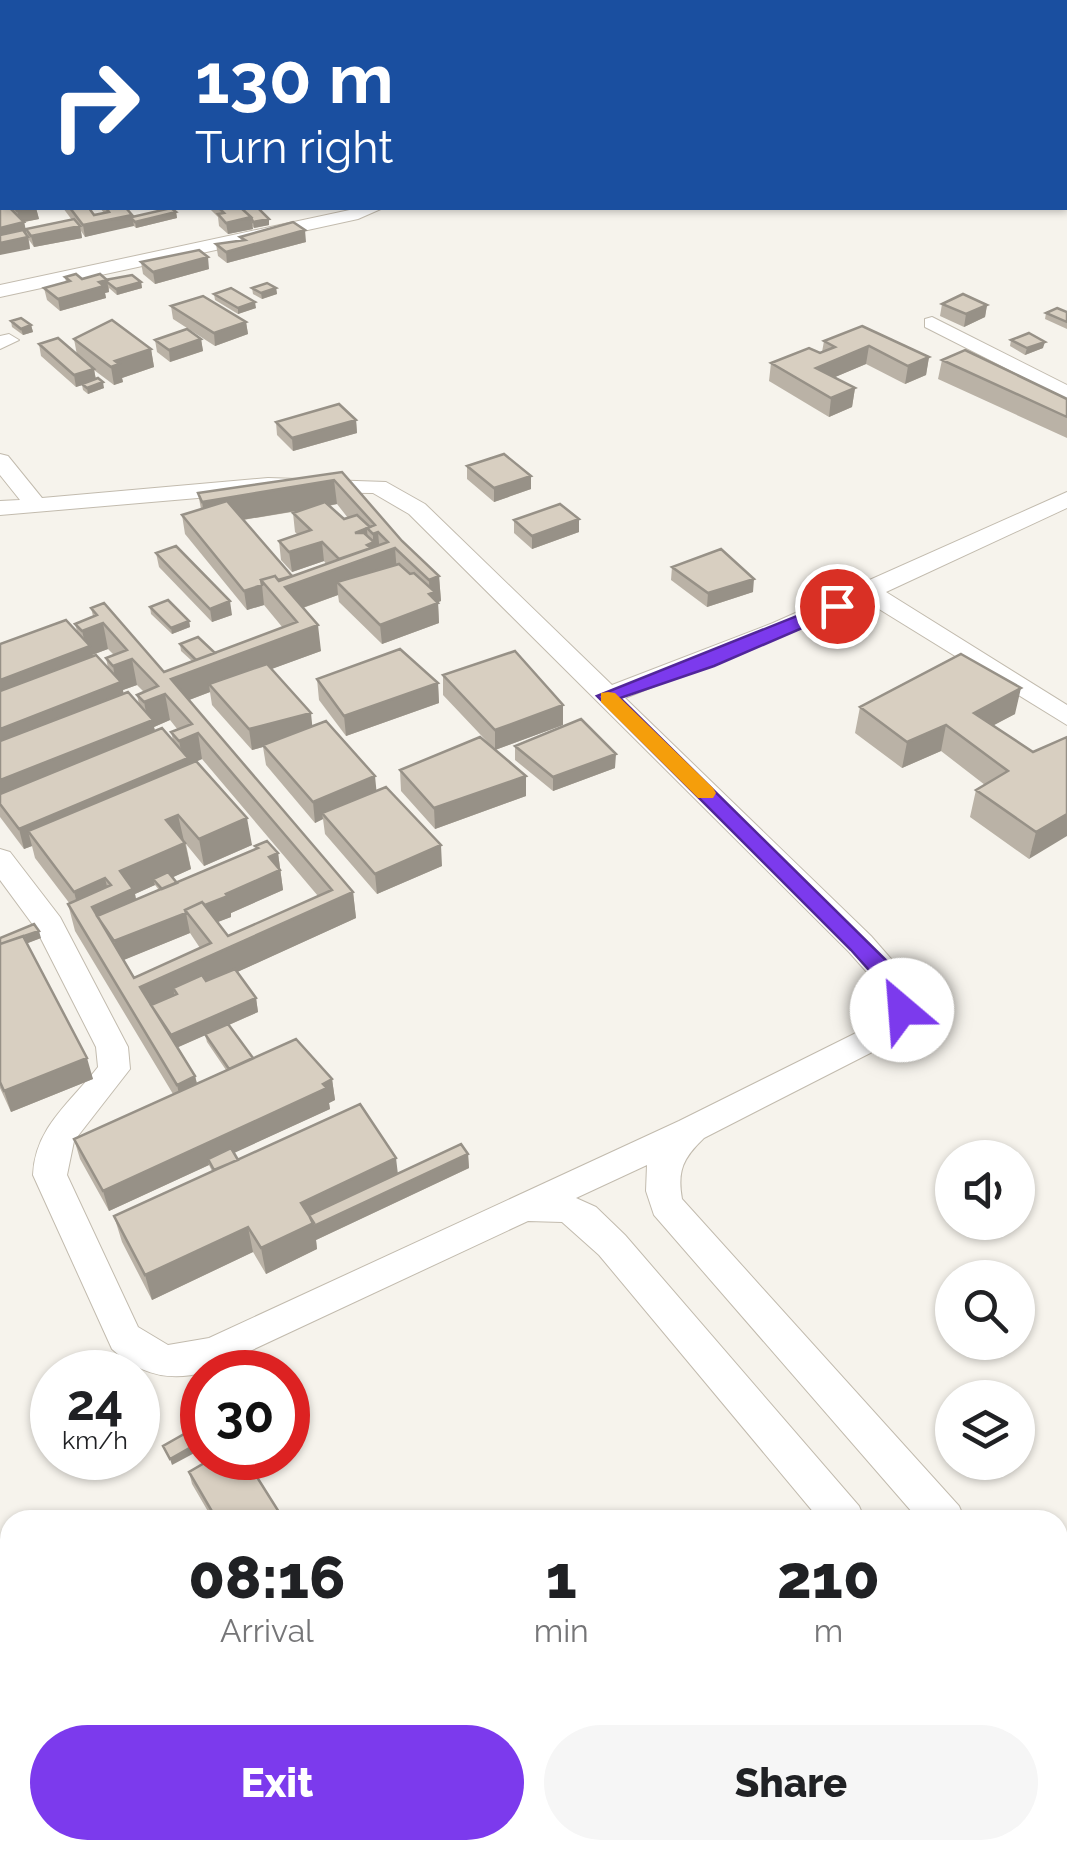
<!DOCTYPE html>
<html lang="en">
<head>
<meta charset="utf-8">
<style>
  :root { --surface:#fff; --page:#f6f6f6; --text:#202124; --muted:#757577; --accent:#7c3aed }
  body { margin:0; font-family:Raleway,sans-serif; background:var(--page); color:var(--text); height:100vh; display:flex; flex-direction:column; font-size:38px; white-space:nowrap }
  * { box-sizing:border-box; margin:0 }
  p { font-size:32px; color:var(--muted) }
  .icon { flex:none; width:55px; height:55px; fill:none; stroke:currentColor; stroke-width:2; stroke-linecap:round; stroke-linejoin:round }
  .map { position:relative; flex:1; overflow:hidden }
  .panel { position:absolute; left:0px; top:1510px; width:1068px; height:350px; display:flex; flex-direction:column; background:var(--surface); border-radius:30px 30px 0 0; box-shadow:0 2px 8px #0004 }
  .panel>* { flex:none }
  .top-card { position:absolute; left:0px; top:0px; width:1068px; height:210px; box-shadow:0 2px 8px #0004; background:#1a4fa0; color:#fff; overflow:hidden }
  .controls { position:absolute; left:935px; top:1140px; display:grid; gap:20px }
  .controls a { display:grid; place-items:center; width:100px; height:100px; border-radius:50%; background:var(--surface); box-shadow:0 2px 8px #0004; font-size:50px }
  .speed { position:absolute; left:30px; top:1350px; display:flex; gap:20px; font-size:50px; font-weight:700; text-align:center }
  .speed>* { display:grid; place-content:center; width:130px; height:130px; border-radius:50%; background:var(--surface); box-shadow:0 2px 8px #0004; line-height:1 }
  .speed small { font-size:25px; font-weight:400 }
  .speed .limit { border:15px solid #d22; background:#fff; color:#111 }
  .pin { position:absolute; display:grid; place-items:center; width:85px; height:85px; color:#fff; margin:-42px; border:5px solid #fff; border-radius:50%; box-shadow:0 2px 10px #0007 }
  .me { position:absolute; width:110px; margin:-55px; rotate:333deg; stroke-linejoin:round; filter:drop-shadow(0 0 8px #0008) }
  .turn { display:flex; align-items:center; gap:35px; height:210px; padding:0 30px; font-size:45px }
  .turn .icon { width:130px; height:130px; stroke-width:2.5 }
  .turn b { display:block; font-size:70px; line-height:85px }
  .eta { display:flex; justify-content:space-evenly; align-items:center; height:170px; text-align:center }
  .eta b { font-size:60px; font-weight:800; line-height:70px }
  .button { display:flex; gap:20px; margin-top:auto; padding:20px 30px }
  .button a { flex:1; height:115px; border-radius:60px; background:var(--accent); color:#fff; font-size:40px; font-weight:800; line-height:115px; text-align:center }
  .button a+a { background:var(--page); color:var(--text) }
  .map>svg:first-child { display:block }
</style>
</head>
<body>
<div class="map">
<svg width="1067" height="1860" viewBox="0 0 1067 1860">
  <rect width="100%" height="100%" fill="#f6f3ec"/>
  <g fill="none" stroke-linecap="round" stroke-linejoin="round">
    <defs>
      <path id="minor" d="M 0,123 L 2,124 L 2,135 L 0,134 Z
        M 0,167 L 2,167 L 2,177 L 0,177 Z
        M 359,208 L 383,208 L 358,219 L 0,297 L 0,285 Z
        M 932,317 L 1067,385 L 1067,399 L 925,327 L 925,319 Z
        M 9,334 L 19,340 L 0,349 L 0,336 Z
        M 0,454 L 8,456 L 42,498 L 268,478 L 386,482 L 425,504 L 612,685 L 773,623 L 1067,492 L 1067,508 L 886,592 L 1067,705 L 1067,725 L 866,601 L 625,698 L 871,936 L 906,976 L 918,1010 L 886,1045 L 704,1138 C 683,1158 677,1171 682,1199 L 959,1506 L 965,1520 L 919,1520 L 654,1215 L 646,1191 L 647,1165 L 576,1198 L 596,1207 L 625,1235 L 859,1506 L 865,1520 L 820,1520 L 599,1255 L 562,1222 L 528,1221 L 205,1372 C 170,1382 140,1375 112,1349 L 33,1175 C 35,1127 71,1102 98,1067 L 96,1047 L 36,929 L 0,880 L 0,849 L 10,852 L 60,917 L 128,1047 L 130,1069 L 74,1141 L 67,1175 L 138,1327 L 168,1345 L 209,1338 L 679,1121 L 864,1029 L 886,1007 L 881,988 L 849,952 L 409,514 L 373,493 L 268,492 L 0,515 L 0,501 L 20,500 L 0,475 Z
        M 1058,1626 L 1067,1629 L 1067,1679 L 1058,1675 Z
        M 1058,1748 L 1067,1751 L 1067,1803 L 1058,1799 Z
        M 0,1793 L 10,1797 L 10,1850 L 47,1850 L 51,1860 L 3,1860 Z
        M 1067,1822 L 1067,1860 L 1035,1860 L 1039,1850 L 1058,1850 L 1058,1826 Z"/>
      <path id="primary" d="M 912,0 L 937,0 L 938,2 L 914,2 Z
        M 1065,74 L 1067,74 L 1067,89 L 1065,89 Z"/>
    </defs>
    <use href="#minor" stroke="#c2bbae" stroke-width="2"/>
    <use href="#primary" stroke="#e6c16a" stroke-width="2"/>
    <use href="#minor" fill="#fff" fill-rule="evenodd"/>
    <use href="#primary" fill="#ffe39c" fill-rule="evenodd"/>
  </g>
  <path fill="#bab2a6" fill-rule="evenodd" d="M 845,0 L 882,0 L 886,2 L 849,2 Z
    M 2,208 L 36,208 L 39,219 L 24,222 L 26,234 L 28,237 L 26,229 L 72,220 L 63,208 L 89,208 L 94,215 L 104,213 L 100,208 L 126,208 L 132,217 L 176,212 L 177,218 L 136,228 L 133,225 L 85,237 L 81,231 L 82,238 L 34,247 L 29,240 L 30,249 Z
    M 209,208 L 258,208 L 269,219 L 269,225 L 254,228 L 252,226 L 253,229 L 228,234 L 219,226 L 218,217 Z
    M 240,237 L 306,242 L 227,263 L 218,256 L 216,244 L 241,241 Z
    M 141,262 L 209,269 L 155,284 L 143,274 Z
    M 65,277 L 141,282 L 142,288 L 117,295 L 109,288 L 109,292 L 105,293 L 106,298 L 60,311 L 47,300 L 44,288 L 66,282 Z
    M 252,288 L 276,288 L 277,294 L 262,299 L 253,294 Z
    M 214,294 L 256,308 L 238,314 L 215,300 Z
    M 942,304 L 987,305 L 985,317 L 964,327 L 940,316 Z
    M 171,306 L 246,322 L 248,334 L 215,346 L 173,319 Z
    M 1067,312 L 1067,329 L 1045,319 L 1046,313 Z
    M 11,321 L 31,325 L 33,332 L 23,335 L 12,327 Z
    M 862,326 L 929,357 L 926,375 L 905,384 L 866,364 L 835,377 L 855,388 L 852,407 L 829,417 L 769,381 L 771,363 L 820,353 L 822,352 L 824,341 Z
    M 74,339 L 151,349 L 154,367 L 122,378 L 123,382 L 114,385 L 94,370 L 96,379 L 104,388 L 88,394 L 83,390 L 82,385 L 76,387 L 41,356 L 39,344 L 77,355 Z
    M 201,339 L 203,351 L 170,362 L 157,352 L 155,340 Z
    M 1011,340 L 1043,348 L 1025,355 L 1010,346 Z
    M 942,360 L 1067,399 L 1067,438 L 938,379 Z
    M 356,420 L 357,433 L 293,451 L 277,435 L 276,422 Z
    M 467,466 L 531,476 L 531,489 L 494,502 L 467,479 Z
    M 342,472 L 402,541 L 439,576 L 441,601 L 438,602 L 439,623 L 382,644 L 339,602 L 338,595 L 303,608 L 321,651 L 271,669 L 312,726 L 376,791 L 442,866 L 377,894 L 325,834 L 323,819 L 315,823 L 266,765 L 263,747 L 252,750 L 212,705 L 210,692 L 189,700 L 353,892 L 356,918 L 237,972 L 256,998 L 258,1012 L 229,1025 L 253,1058 L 332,1079 L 335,1100 L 329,1103 L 330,1109 L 233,1153 L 238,1160 L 398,1173 L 468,1154 L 469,1168 L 316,1240 L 317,1249 L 266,1274 L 253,1252 L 152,1300 L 122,1242 L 114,1216 L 212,1171 L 209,1165 L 109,1211 L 80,1159 L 74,1139 L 173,1094 L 75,931 L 68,904 L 70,904 L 35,858 L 32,846 L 24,849 L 0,817 L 0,644 L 77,631 L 75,624 L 93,616 L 91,608 L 164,672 L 192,661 L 181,651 L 180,644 L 215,653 L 283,628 L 264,605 L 247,610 L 185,534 L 182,515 L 201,509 L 198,493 ZM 337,504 L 348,518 L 344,519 L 329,506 ZM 298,511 L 293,513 L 295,532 L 298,535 L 279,541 L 281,560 L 292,572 L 324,561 L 326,564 L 292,576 L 243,520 ZM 108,649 L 114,655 L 106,658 L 108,668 L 92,655 ZM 137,685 L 144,692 L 137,695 L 139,704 L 123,693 L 123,690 ZM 170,720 L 178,730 L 171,732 L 173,740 L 155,731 L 154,727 ZM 202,759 L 318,896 L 228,936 L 217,922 L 231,917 L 231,913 L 283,890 L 278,853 L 255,846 L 256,849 L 177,883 L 173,877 L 191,869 L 186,844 L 204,866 L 252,845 L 196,762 ZM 155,885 L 159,890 L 136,900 L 135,894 ZM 190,933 L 200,948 L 134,978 L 123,960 ZM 205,1035 L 207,1042 L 226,1070 L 197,1083 L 195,1076 L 178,1047 Z
    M 579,519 L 579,532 L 532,549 L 514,533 L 514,520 Z
    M 156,553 L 232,615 L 212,622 L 159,567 Z
    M 672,567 L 753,592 L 707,607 L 671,580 Z
    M 150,607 L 189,621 L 190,627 L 172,634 L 151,614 Z
    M 443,675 L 563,725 L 495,750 L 443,695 Z
    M 317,679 L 438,683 L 439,703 L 346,736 L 319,700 Z
    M 860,707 L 1015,714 L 993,725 L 1033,752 L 1067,737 L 1029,859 L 970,817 L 976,790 L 985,785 L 941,751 L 902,768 L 855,733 Z
    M 515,746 L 615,768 L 553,791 L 515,760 Z
    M 400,770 L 526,776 L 526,796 L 435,829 L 401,791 Z
    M 0,938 L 41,938 L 27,943 L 93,1079 L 11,1112 L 0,1088 Z
    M 210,1458 L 245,1458 L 284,1520 L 213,1520 L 192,1484 L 189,1472 L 210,1459 Z"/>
  <path fill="#979187" d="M 36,208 L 39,219 L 24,222 L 27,234 L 0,240 L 0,228 L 20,223 L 17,211 Z
    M 176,212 L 177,218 L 136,228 L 135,222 Z
    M 132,215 L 134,226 L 85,237 L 83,225 Z
    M 251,217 L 253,229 L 228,234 L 226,223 Z
    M 269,219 L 269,225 L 254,228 L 253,222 Z
    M 80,226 L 82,238 L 34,247 L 31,236 Z
    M 305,230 L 306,242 L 227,263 L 226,252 Z
    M 28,237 L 30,249 L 0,255 L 0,243 Z
    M 208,257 L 209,269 L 155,284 L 153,272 Z
    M 107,280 L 109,292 L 105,293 L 106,298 L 60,311 L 58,299 Z
    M 141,282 L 142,288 L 117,295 L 116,289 Z
    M 276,288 L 277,294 L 262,299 L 261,293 Z
    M 255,302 L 256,308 L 238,314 L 238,308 Z
    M 987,305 L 985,317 L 964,327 L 966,314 Z
    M 246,322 L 248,334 L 215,346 L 214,333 Z
    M 31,325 L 33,332 L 23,335 L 21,329 Z
    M 201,339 L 203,351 L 170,362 L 169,350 Z
    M 1045,342 L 1043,348 L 1025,355 L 1027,348 Z
    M 869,346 L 866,364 L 814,386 L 816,368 Z
    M 151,349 L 154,367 L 122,378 L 123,382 L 114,385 L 111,367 L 115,361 Z
    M 929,357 L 926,375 L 905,384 L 908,366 Z
    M 94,369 L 96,381 L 76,387 L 74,375 Z
    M 103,382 L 104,388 L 88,394 L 87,388 Z
    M 855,388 L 852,407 L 829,417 L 831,398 Z
    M 356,420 L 357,433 L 293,451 L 292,438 Z
    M 531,476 L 531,489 L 494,502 L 494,488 Z
    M 334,480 L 337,504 L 206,526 L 202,502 Z
    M 579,519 L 579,532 L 532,549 L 532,536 Z
    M 367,529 L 368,544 L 373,542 L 373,534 L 378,532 L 380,554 L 395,548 L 397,573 L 337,582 L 338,595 L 288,613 L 265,584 L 342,567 L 355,533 Z
    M 322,542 L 324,561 L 292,572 L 289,552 Z
    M 439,576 L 441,601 L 436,603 L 438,603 L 439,623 L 382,644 L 380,625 L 430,606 L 429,580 Z
    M 754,579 L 753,592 L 707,607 L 708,593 Z
    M 262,585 L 264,605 L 247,610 L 244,591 Z
    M 230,601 L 232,615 L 212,622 L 210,609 Z
    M 189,621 L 190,627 L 172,634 L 171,628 Z
    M 103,623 L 108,649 L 92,655 L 95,666 L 0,702 L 0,680 L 86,647 L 82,631 Z
    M 318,625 L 321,651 L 214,690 L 209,684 L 210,692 L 176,705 L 171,679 Z
    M 132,659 L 137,685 L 123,690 L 125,702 L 0,751 L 0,729 L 116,684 L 113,666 Z
    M 438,683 L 439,703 L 346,736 L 344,716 Z
    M 1021,688 L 1015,714 L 968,739 L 974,713 Z
    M 165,694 L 170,720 L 154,727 L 157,740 L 0,803 L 0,780 L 148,722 L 144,702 Z
    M 563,705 L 563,725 L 495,750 L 495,730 Z
    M 311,713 L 313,733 L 252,750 L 249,729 Z
    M 946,725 L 941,751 L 902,768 L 907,742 Z
    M 198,733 L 202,759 L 28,831 L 32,846 L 24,849 L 19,829 L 183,760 L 179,741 Z
    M 616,754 L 615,768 L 553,791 L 553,777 Z
    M 375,776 L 377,796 L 322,813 L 323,819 L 315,823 L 313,802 Z
    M 526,776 L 526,796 L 435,829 L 434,808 Z
    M 1067,814 L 1067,836 L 1029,859 L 1036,832 Z
    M 178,815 L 184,841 L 166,820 Z
    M 247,818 L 252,845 L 204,866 L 199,839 Z
    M 185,843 L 191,869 L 158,884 L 153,879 L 155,885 L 135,894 L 139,915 L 81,918 L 74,892 L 105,878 L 110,899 L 120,871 Z
    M 441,845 L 442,866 L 377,894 L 375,874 Z
    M 278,853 L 283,890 L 231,913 L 231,917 L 200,929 L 187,912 L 226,894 L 269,857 Z
    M 353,892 L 356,918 L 178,999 L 173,988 L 176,1000 L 154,1010 L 140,987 Z
    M 186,913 L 190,933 L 119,962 L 114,941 Z
    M 39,931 L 41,938 L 0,954 L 0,946 Z
    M 256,998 L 258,1012 L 174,1049 L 171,1035 Z
    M 87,1058 L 93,1079 L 11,1112 L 4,1091 Z
    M 195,1076 L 201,1102 L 183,1111 L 177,1085 Z
    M 332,1079 L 335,1100 L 329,1103 L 330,1109 L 210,1164 L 208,1159 L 209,1165 L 109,1211 L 103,1191 Z
    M 468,1154 L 469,1168 L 316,1240 L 317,1249 L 266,1274 L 261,1248 L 301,1203 L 396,1158 L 399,1183 Z
    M 248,1227 L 253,1252 L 152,1300 L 145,1275 Z
    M 200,1442 L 202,1449 L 172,1465 L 170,1459 Z
    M 821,1850 L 830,1850 L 821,1860 L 811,1860 Z"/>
  <path fill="#d8cfc1" stroke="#979187" stroke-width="2.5" d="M 43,0 L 69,0 L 60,2 L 33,2 Z
    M 350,0 L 367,0 L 372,2 L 354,2 Z
    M 862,0 L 882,0 L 886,2 L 867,2 Z
    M 2,53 L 2,72 L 0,73 L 0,54 Z
    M 0,207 L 10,208 L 24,222 L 0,228 Z
    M 15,208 L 36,208 L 17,211 Z
    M 70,208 L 89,208 L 94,215 L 109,212 L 106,208 L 126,208 L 132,215 L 83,225 Z
    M 171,208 L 176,212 L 135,222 L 132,219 L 132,217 Z
    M 219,208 L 241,208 L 251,217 L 226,223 L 218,214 L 224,213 Z
    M 241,208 L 258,208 L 269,219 L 253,222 L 251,217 Z
    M 74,219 L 80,226 L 31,236 L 26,229 Z
    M 293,222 L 305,230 L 226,252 L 216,244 L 245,240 L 240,237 Z
    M 23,230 L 28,237 L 0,243 L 0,235 Z
    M 199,250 L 208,257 L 153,272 L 141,262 Z
    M 76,274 L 82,279 L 100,274 L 107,280 L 99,282 L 104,286 L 58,299 L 44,288 L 70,281 L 65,277 Z
    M 132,275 L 141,282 L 116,289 L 107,282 L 107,280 L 105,280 Z
    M 267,283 L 276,288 L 261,293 L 252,288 Z
    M 231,288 L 255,302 L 238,308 L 214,294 Z
    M 963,294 L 987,305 L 966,314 L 942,304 Z
    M 203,296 L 246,322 L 214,333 L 171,306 Z
    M 1057,308 L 1067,312 L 1067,322 L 1046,313 Z
    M 21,318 L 31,325 L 21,329 L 11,321 Z
    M 112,320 L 151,349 L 115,361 L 119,364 L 111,367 L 74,339 Z
    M 862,326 L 929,357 L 908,366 L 869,346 L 816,368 L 855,388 L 831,398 L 771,363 L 809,348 L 820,353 L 835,347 L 824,341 Z
    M 187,329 L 201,339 L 169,350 L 155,340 Z
    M 1029,333 L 1045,342 L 1027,348 L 1011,340 Z
    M 58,338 L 94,369 L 74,375 L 39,344 Z
    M 965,350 L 1067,399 L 1067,417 L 942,360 Z
    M 98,378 L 103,382 L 87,388 L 82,384 Z
    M 339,404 L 356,420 L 292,438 L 276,422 Z
    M 504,454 L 531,476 L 494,488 L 467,466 Z
    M 342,472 L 402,541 L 439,576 L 429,580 L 395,548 L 285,587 L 318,625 L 171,679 L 353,892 L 140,987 L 195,1076 L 177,1085 L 68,904 L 111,885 L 105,878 L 74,892 L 28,831 L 196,761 L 247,818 L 199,839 L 178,815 L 166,820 L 185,843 L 120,871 L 133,889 L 92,907 L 134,978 L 211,943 L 185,910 L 202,902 L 228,936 L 332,890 L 198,733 L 179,741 L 171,732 L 192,724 L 165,694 L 144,702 L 137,695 L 158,686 L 132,659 L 113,666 L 106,658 L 127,650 L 103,623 L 82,631 L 75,624 L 97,615 L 91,608 L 104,603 L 164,672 L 297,622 L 261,580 L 275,576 L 279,581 L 388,542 L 378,532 L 373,534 L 367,528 L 375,525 L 334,480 L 202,502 L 198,493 Z
    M 227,501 L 292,576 L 278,580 L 275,576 L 261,580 L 262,585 L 244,591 L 182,515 Z
    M 325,502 L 344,519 L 357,515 L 370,527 L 355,533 L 364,533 L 374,542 L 367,545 L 371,548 L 339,559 L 322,542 L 289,552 L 279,541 L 311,530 L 293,513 Z
    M 560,504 L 579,519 L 532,536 L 514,520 Z
    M 176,546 L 230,601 L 210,609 L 156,553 Z
    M 721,549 L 754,579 L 708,593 L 672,567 Z
    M 399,564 L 410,574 L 414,573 L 435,592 L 429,594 L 438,603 L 380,625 L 337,582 Z
    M 168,600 L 189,621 L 171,628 L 150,607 Z
    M 66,620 L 90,646 L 0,680 L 0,644 Z
    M 198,637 L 215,653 L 196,660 L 180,644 Z
    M 400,649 L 438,683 L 344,716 L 317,679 Z
    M 515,651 L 563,705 L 495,730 L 443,675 Z
    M 961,654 L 1021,688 L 974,713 L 1033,752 L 1067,737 L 1067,814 L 1036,832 L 976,790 L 1008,771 L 946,725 L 907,742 L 860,707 Z
    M 96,655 L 121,682 L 0,729 L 0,691 Z
    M 267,664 L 311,713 L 249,729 L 209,684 Z
    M 128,692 L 153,720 L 0,780 L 0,741 Z
    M 581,719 L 616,754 L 553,777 L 515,746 Z
    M 326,721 L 375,776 L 313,802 L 263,745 Z
    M 162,728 L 188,758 L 19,829 L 0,804 L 0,794 Z
    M 480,737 L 526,776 L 434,808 L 400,770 Z
    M 386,787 L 441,845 L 375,874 L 322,813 Z
    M 267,841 L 278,853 L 269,857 L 280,870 L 226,894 L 228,896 L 205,905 L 202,902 L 185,910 L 186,913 L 114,941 L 97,916 L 258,848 L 255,846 Z
    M 168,872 L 177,883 L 162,889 L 153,879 Z
    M 34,924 L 39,931 L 0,944 L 0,938 Z
    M 23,936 L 87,1058 L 4,1091 L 0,1082 L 0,944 Z
    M 235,969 L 256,998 L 171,1035 L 151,1005 L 177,994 L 173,988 L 202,975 L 206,981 Z
    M 228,1024 L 253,1058 L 229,1069 L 205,1034 Z
    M 296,1039 L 332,1079 L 323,1084 L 327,1088 L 103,1191 L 74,1139 Z
    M 360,1104 L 396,1158 L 301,1203 L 314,1223 L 261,1248 L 248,1227 L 145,1275 L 114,1216 Z
    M 461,1144 L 468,1154 L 314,1226 L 309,1215 Z
    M 231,1148 L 238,1160 L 214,1170 L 208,1159 Z
    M 193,1429 L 200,1442 L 170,1459 L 163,1446 Z
    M 213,1458 L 245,1458 L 284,1520 L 217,1520 L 189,1472 Z
    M 661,1850 L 821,1850 L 811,1860 L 650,1860 Z"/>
  <path fill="#7c3aed" stroke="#51269a" stroke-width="2.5" d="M 837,600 L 846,606 L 844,610 L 714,666 L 620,698 L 903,977 L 914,1010 L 902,1019 L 894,1016 L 884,987 L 851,950 L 597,696 Z"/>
  <path fill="#f59e0b" d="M 608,692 L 615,693 L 713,788 L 716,793 L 713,798 L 698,798 L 601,702 L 601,693 Z"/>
</svg>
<div class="controls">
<a><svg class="icon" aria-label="sound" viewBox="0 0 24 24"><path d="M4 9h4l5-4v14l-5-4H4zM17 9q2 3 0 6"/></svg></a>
<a><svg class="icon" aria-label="search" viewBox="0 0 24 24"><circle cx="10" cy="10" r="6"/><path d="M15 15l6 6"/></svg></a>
<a><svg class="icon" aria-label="layers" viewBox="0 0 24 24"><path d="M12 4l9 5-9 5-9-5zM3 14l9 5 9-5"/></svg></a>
</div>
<div class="speed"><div>24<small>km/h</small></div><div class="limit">30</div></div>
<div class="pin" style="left:837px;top:606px;background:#d93025"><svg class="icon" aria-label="arrive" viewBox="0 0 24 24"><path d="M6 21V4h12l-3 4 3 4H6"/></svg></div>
<svg class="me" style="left:902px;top:1010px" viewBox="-20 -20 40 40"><circle r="19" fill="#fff"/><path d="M0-13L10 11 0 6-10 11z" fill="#7c3aed"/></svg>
<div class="top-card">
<div class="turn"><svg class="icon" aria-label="right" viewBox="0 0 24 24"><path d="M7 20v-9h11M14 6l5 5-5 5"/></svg><div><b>130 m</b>Turn right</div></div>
</div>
<section class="panel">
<div class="eta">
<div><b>08:16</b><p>Arrival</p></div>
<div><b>1</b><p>min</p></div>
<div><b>210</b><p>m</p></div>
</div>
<div class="button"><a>Exit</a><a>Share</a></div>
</section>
</div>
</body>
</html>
